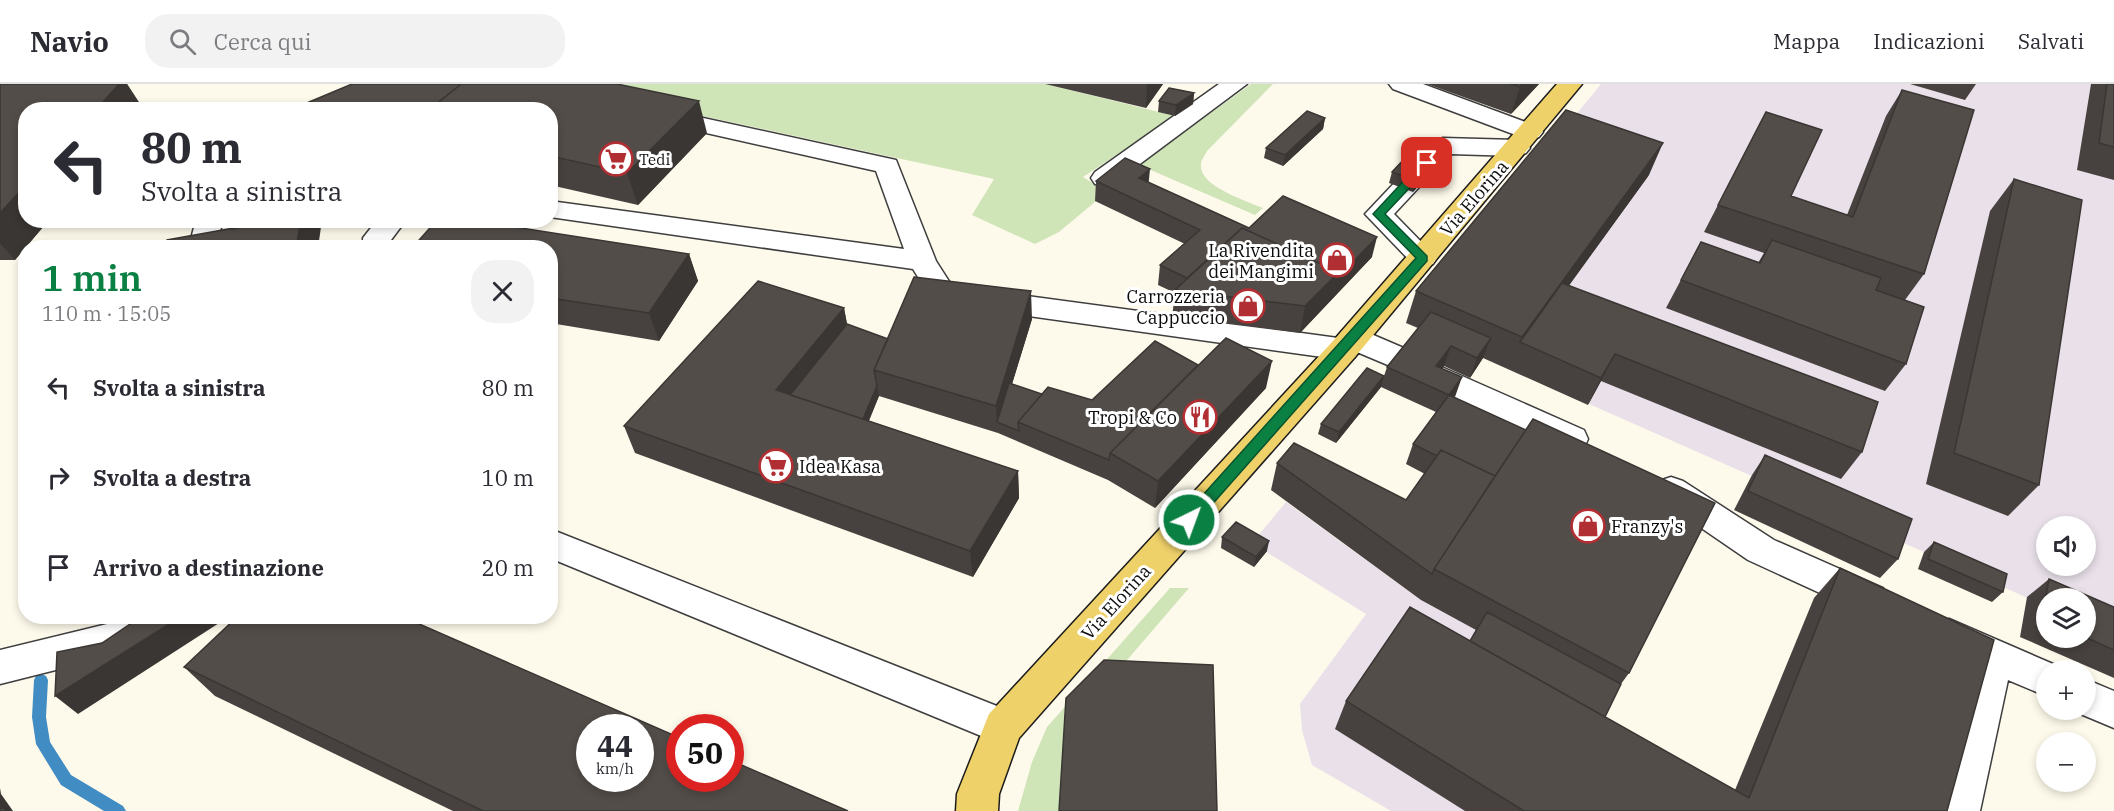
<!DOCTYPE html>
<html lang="it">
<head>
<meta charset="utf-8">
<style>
  :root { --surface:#fff; --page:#f2f2f3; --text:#2b2b33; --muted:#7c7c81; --line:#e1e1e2; --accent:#0b8043 }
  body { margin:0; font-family:"IBM Plex Serif",serif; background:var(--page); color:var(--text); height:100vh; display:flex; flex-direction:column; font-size:22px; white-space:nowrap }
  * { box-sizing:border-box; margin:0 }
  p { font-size:20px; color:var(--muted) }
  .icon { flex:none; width:33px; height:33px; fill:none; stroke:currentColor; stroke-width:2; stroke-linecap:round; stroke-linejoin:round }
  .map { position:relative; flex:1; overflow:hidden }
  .sheet { position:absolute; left:18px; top:156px; width:540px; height:384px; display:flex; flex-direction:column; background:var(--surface); border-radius:24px; box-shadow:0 3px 9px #0003 }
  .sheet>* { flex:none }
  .top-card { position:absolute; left:18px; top:18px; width:540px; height:126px; border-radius:24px; box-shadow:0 3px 9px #0003; background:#fff; color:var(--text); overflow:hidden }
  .fabs { position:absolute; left:2036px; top:432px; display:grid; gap:12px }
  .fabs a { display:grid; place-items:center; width:60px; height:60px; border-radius:50%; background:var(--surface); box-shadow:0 3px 9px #0003; font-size:30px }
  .speed { position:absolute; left:576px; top:630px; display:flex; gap:12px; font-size:30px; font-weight:700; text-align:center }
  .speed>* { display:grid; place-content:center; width:78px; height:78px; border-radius:50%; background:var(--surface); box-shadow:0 3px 9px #0003; line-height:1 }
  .speed small { font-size:15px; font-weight:400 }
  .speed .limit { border:9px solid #d22; background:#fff; color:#111 }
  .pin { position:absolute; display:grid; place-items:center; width:51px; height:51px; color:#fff; margin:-26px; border-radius:12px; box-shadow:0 3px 9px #0006 }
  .me { position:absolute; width:66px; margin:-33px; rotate:42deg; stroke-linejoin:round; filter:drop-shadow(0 0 4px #0008) }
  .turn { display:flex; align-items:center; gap:21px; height:126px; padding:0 24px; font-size:27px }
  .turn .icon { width:78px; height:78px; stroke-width:2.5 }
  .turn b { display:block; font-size:42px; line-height:51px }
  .round { display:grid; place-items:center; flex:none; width:63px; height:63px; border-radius:24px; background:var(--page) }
  .overview { display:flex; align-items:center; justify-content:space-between; height:102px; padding:0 24px }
  h1 { font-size:36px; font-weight:600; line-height:45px; color:var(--accent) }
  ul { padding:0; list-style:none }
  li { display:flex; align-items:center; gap:18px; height:90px; padding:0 24px }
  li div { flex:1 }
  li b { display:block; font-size:22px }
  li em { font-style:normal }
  header { display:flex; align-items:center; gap:36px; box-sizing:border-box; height:84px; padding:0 30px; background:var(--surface); border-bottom:2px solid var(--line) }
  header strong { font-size:28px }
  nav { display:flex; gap:33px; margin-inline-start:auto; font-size:21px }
  .search { width:420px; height:54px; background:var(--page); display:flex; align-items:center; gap:15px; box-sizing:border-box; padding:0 21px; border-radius:24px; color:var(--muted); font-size:22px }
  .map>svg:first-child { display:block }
</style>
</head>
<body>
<header>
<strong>Navio</strong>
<div class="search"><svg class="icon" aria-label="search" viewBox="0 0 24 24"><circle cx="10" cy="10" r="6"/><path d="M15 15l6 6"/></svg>Cerca qui</div>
<nav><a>Mappa</a><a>Indicazioni</a><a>Salvati</a></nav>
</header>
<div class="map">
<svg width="2114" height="727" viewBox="0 0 2114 727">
  <rect width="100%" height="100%" fill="#fefaeb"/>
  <path fill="#e9e0ea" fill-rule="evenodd" d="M 1601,0 L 2114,0 L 2114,552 L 2085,514 L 2046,514 L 2046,522 L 1406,239 ZM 2046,442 L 2085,442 L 2085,482 L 2046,482 Z
    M 1286,418 L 1421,516 L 1608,617 L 1587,660 L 1700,727 L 1391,727 L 1312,681 L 1302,646 L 1300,620 L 1366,530 L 1252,459 Z"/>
  <path fill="#cfe5b8" d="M 555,0 L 1045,0 L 1175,32 L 1083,93 L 1107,108 L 1059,148 L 1035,160 L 972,131 L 994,95 Z
    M 1251,0 L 1273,0 L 1207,67 C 1205,71 1201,76 1201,80 C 1198,102 1247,117 1263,124 L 1255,131 L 1139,81 Z
    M 1170,504 L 1189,504 L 1103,604 L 1061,727 L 1018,727 L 1032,678 L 1047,643 Z"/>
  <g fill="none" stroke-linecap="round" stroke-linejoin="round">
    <path fill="#408cc3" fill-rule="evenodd" d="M 41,590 L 46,592 L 48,596 L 46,633 L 50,658 L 71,691 L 123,722 L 126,727 L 104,727 L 61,701 L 36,660 L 32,633 L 34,596 L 36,592 Z"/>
    <defs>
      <path id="minor" d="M 1219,0 L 1247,0 L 1113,100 L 1104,102 L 1095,100 L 1091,94 L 1095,88 Z
        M 1389,0 L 1423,0 L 1539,43 L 1543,48 L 1539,53 L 1530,56 L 1521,53 L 1393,5 Z
        M 662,25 L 896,76 L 936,177 L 952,202 L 1338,254 L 1342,247 L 1353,244 L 1364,247 L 1413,268 L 1417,276 L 1413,284 L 1402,287 L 1357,268 L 1355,273 L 1344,276 L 943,220 L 933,217 L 913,185 L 550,133 L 550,117 L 904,165 L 876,87 L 653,37 L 650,32 L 653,27 Z
        M 1443,54 L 1517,56 L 1526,59 L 1530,64 L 1526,69 L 1517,72 L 1450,70 L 1394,130 L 1437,174 L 1433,180 L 1423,183 L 1413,180 L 1365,130 L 1434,57 Z
        M 196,136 L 224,136 L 216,157 L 206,160 L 196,157 L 192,151 Z
        M 377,136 L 406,136 L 391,156 L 391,164 L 363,164 L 363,154 Z
        M 1437,281 L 1584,346 L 1588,355 L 1584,364 L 1572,367 L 1560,364 L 1426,300 L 1421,292 L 1426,284 Z
        M 1671,393 L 1683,397 L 1774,456 L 1883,504 L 1888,515 L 1883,526 L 1870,530 L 1857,526 L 1748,476 L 1659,415 L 1654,406 L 1659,397 Z
        M 550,445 L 1017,630 L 1023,643 L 1017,656 L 1003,661 L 550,474 Z
        M 140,532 L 191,532 C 184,548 171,555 155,561 L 0,600 L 0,566 Z
        M 1949,535 L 2060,583 L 2061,586 L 2046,586 L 2046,612 L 2008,596 L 1980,727 L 1938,727 L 1973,580 L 1936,562 L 1930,551 L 1936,540 Z
        M 2085,595 L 2114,607 L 2114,644 L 2071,626 L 2085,626 Z"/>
      <path id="major" d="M 1557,0 L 1582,0 L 1355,273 L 1019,654 L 999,710 L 998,727 L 956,727 L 957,710 L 989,630 L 1333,257 Z"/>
    </defs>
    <use href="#minor" stroke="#3e3e3e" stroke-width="3"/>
    <use href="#major" stroke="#1c1c1c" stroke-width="3"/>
    <use href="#minor" fill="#fff" fill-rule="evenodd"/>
    <use href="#major" fill="#efd16a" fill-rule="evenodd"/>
  </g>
  <path fill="#47423f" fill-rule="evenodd" d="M 0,0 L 127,0 L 144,26 L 26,136 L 49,136 L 15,176 L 0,176 Z
    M 1045,0 L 1163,0 L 1146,24 Z
    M 1427,0 L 1539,0 L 1511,30 Z
    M 1910,0 L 1976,0 L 1965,16 Z
    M 2091,0 L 2114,0 L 2114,96 L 2077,86 Z
    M 1902,6 L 1924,190 L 1905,216 L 1906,280 L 1885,307 L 1666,224 L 1701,158 L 1758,179 L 1764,169 L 1704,148 L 1766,28 L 1791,112 L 1847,131 L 1886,32 Z
    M 1194,9 L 1193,20 L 1175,32 L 1158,28 L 1159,17 Z
    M 550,26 L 707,49 L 638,121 L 550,101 Z
    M 1325,34 L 1323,45 L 1283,82 L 1264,74 L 1266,64 Z
    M 1433,78 L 1430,88 L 1413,108 L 1389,99 L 1392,88 Z
    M 1649,91 L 1569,201 L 1862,368 L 1841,395 L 1601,297 L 1588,321 L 1483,274 L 1470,294 L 1444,282 L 1442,285 L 1454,313 L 1629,589 L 1621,600 L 1605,633 L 1735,706 L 1814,514 L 1840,484 L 1947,727 L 1465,727 L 1335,645 L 1346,617 L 1470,557 L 1476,546 L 1421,516 L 1271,406 L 1277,379 L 1406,416 L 1425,390 L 1406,380 L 1413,360 L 1436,328 L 1381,303 L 1336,359 L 1318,350 L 1321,340 L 1384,292 L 1387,283 L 1418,244 L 1406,239 L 1416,207 Z
    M 2014,95 L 2039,401 L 2008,432 L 1926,400 L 1990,127 Z
    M 1096,97 L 1149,99 L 1249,144 L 1372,173 L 1300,249 L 1172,233 L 1175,209 L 1158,201 L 1160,181 L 1185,160 L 1095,117 Z
    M 550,164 L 689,170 L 698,197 L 659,257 L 550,239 Z
    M 844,224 L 847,240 L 888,255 L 1032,235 L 1012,300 L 1042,310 L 1092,316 L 1198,281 L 1266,304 L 1155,424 L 1108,396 L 998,349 L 879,312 L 869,337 L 1018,387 L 1019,414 L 973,493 L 635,369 L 624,342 Z
    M 1765,371 L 1898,475 L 1880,494 L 1734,426 L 1752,391 Z
    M 1222,453 L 1267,467 L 1254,483 L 1221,464 Z
    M 1934,458 L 2003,508 L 1992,518 L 1918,485 L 1924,468 Z
    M 2049,495 L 2114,523 L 2114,594 L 2020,553 L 2027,513 ZM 2046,514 L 2085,554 L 2046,554 Z
    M 184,583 L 848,727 L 453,727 L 215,612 Z"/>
  <path fill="#3a3633" d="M 119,0 L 127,0 L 144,26 L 96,26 Z
    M 1147,0 L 1163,0 L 1146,24 Z
    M 1523,0 L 1539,0 L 1511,30 L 1520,3 Z
    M 1194,9 L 1193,20 L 1175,32 L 1176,21 Z
    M 699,17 L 707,49 L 638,121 L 627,89 Z
    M 1325,34 L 1323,45 L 1283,82 L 1285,71 Z
    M 1663,59 L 1649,91 L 1526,261 L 1520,258 L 1508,285 L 1522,253 Z
    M 1433,78 L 1430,88 L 1413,108 L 1416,97 Z
    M 1150,85 L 1148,105 L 1139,94 Z
    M 26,101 L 26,136 L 49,136 L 15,176 L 0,159 L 0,129 Z
    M 301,136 L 322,136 L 318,164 L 236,164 Z
    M 1377,153 L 1372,173 L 1300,249 L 1305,222 L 1339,188 Z
    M 689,170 L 698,197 L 659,257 L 649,229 Z
    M 1031,207 L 1032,235 L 1000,339 L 997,338 L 996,322 Z
    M 844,224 L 849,251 L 789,325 L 776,306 Z
    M 1491,254 L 1483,274 L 1470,294 L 1477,274 Z
    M 1451,262 L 1444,282 L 1429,302 L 1436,282 Z
    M 1615,270 L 1601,297 L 1588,321 L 1601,294 Z
    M 1272,277 L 1266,304 L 1155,424 L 1158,397 Z
    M 1384,292 L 1381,303 L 1336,359 L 1339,348 Z
    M 1462,293 L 1455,313 L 1449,311 Z
    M 877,302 L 879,312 L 859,359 L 857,349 Z
    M 1018,387 L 1019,414 L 973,493 L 970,467 Z
    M 1269,457 L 1267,467 L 1254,483 L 1256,473 Z
    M 182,532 L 230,532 L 78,630 L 55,612 Z
    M 0,704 L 1,710 L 13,727 L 4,727 L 0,724 Z"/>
  <path fill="#534d49" stroke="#3a3633" stroke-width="1.5" fill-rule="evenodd" d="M 0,0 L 119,0 L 96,26 L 26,26 L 26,101 L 0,129 Z
    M 352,0 L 461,0 L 429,26 L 290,26 Z
    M 461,0 L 617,0 L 699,17 L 627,89 L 550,72 L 550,26 L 429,26 Z
    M 1510,0 L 1523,0 L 1520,3 Z
    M 2107,0 L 2114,0 L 2114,63 L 2099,59 Z
    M 1169,4 L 1194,9 L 1176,21 L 1159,17 Z
    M 1902,6 L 1974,26 L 1924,190 L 1718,121 L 1766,28 L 1822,46 L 1791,112 L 1853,133 Z
    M 1566,26 L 1663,59 L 1522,253 L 1416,207 Z
    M 1307,27 L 1325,34 L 1285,71 L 1266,64 Z
    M 1410,69 L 1433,78 L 1416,97 L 1392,88 Z
    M 1125,74 L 1150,85 L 1139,94 L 1249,144 L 1283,112 L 1377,153 L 1337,195 L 1339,188 L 1242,144 L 1187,194 L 1160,181 L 1200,146 L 1096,97 Z
    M 2014,95 L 2082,116 L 2039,401 L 1954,369 Z
    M 234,136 L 279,136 L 232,145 Z
    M 279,136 L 301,136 L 296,164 L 165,164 L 167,156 Z
    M 437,136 L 469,136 L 689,170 L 649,229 L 550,214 L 550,164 L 412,164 Z
    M 1242,144 L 1339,188 L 1305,222 L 1175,206 Z
    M 1772,156 L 1881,194 L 1876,206 L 1924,223 L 1906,280 L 1681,196 L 1701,158 L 1760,179 Z
    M 914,193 L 1031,207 L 996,322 L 874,286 Z
    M 758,197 L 844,224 L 776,306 L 1018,387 L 970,467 L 624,342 Z
    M 1562,199 L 1878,318 L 1862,368 L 1615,270 L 1601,294 L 1520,258 Z
    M 1431,228 L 1491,254 L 1477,274 L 1451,262 L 1436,282 L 1462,293 L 1449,311 L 1387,283 Z
    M 847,240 L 888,255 L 874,286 L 877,302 L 863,335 L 790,311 Z
    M 1226,254 L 1272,277 L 1158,397 L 1110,369 Z
    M 1155,257 L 1198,281 L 1110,369 L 1109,376 L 1018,338 L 1048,303 L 1092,316 Z
    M 1367,284 L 1384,292 L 1339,348 L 1321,340 Z
    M 1009,299 L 1042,310 L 1018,338 L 1019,347 L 997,338 Z
    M 1449,311 L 1526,346 L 1495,392 L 1441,366 L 1437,372 L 1413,360 Z
    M 1533,335 L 1715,419 L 1629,589 L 1434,485 Z
    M 1294,359 L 1406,416 L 1441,366 L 1495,392 L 1434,485 L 1432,490 L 1277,379 Z
    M 1765,371 L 1912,435 L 1898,475 L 1748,407 Z
    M 1236,438 L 1269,457 L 1256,473 L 1222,453 Z
    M 1934,458 L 2007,490 L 2003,508 L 1928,475 Z
    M 1840,484 L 1994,556 L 1947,727 L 1524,727 L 1346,617 L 1410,523 L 1749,714 Z
    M 2049,495 L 2114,523 L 2114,566 L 2085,553 L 2085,514 L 2046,514 L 2046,536 L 2042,534 Z
    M 1487,528 L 1621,600 L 1605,633 L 1470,557 Z
    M 142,532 L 182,532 L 55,612 L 57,568 L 102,559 Z
    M 238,532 L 401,532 L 680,654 L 680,694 L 730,694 L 730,676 L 848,727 L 483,727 L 184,583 ZM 590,644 L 640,644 L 640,694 L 590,694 Z
    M 1104,576 L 1213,581 L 1217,727 L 1059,727 L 1066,614 Z
    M 0,723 L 9,727 L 0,727 Z"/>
  <path fill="#0b8043" stroke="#07532c" stroke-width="1.5" d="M 1423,76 L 1433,79 L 1385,130 L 1427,172 L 1427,177 L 1194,441 L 1184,441 L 1182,436 L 1184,432 L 1416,174 L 1373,130 Z"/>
  <defs>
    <symbol id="supermarket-ring" viewBox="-11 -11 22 22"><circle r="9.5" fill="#fff" stroke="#b12e32" stroke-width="1.5"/><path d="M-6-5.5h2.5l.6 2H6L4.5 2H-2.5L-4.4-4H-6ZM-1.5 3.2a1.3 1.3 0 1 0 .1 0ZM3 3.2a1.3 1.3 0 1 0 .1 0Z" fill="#b12e32"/></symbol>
    <symbol id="shop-ring" viewBox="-11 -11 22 22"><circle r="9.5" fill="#fff" stroke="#b12e32" stroke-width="1.5"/><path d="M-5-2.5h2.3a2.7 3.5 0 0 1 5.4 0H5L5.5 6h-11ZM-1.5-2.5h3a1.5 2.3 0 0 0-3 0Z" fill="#b12e32"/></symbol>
    <symbol id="restaurant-ring" viewBox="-11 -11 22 22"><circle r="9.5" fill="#fff" stroke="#b12e32" stroke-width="1.5"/><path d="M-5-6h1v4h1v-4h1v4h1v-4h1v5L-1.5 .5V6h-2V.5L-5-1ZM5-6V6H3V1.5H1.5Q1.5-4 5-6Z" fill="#b12e32"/></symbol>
  </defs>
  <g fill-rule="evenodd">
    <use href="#supermarket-ring" x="597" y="56" width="38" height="38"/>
    <use href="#shop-ring" x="1318" y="157" width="38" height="38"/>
    <use href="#shop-ring" x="1229" y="203" width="38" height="38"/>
    <use href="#restaurant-ring" x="1181" y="314" width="38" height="38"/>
    <use href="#supermarket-ring" x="757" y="363" width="38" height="38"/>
    <use href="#shop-ring" x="1569" y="423" width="38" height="38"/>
  </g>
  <g text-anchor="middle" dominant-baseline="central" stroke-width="6" stroke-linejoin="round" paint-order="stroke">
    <g font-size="15" fill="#0b0b0b" stroke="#fff" text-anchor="start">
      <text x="639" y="75">Tedi</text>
    </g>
    <g font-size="18" fill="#0b0b0b" stroke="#fff">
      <text transform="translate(1474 114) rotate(-49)">Via Elorina</text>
      <text transform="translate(1116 518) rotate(-48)">Via Elorina</text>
    </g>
    <g font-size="18" fill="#0b0b0b" stroke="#fff" text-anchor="end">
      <text x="1314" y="166">La Rivendita<tspan x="1314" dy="21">dei Mangimi</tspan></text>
      <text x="1225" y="212">Carrozzeria<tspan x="1225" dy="21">Cappuccio</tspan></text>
      <text x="1177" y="333">Tropi &amp; Co</text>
      <text x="799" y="382" text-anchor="start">Idea Kasa</text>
      <text x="1611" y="442" text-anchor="start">Franzy's</text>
    </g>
  </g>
</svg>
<div class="fabs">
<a><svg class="icon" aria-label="sound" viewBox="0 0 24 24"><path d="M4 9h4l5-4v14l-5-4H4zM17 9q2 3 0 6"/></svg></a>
<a><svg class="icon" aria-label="layers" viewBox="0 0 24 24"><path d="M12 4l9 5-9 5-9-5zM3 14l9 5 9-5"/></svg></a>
<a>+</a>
<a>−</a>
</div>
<div class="speed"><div>44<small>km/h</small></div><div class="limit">50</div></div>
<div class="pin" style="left:1427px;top:79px;background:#d93025"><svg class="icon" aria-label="arrive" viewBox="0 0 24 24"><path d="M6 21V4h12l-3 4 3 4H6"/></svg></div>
<svg class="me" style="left:1189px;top:436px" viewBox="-20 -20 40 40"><circle r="17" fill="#0b8043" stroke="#fff" stroke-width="3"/><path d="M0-11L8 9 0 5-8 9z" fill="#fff"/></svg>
<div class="top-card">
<div class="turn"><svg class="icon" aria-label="left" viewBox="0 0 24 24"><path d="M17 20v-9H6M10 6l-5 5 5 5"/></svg><div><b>80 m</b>Svolta a sinistra</div></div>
</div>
<section class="sheet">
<div class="overview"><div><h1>1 min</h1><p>110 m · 15:05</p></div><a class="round"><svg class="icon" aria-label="close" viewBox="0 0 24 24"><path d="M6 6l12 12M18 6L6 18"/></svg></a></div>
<ul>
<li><svg class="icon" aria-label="left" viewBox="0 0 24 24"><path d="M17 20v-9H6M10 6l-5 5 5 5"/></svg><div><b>Svolta a sinistra</b></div><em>80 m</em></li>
<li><svg class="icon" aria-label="right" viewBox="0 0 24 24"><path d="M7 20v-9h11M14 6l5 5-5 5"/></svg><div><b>Svolta a destra</b></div><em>10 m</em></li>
<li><svg class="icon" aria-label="arrive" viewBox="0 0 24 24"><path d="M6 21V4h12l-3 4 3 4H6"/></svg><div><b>Arrivo a destinazione</b></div><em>20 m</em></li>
</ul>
</section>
</div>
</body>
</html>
